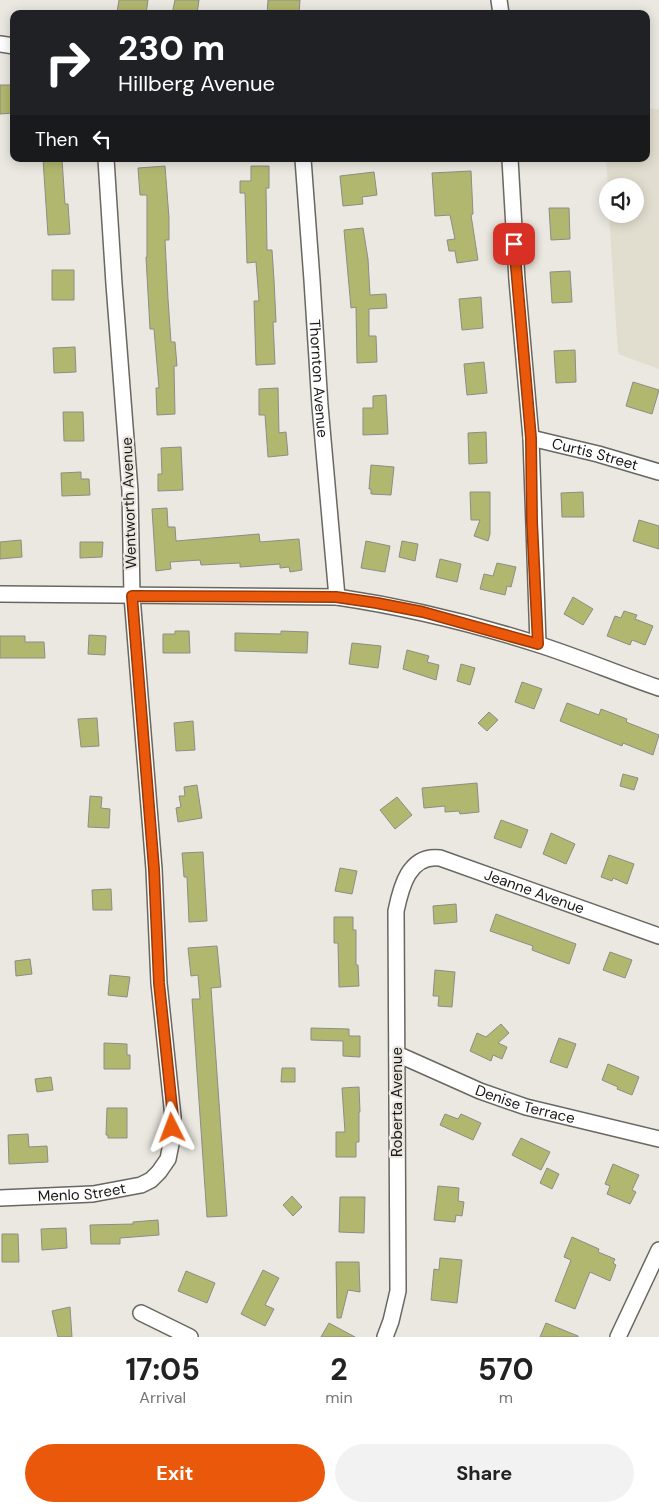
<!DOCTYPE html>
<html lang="en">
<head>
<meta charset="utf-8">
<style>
  :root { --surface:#fff; --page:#f2f2f2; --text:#222; --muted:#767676; --accent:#ea580c }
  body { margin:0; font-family:"DM Sans",sans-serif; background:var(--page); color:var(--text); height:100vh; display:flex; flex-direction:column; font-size:19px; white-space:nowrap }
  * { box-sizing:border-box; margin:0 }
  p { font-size:16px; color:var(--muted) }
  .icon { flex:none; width:28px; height:28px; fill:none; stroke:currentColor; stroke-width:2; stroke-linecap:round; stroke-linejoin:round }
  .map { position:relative; height:1337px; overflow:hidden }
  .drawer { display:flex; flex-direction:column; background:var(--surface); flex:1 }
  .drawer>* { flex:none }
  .banner { position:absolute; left:10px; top:10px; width:640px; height:152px; border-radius:10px; box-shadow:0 2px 12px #0003; background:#202124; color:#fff; overflow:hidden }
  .tools { position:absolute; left:599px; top:178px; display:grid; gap:10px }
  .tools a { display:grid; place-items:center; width:45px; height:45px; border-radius:50%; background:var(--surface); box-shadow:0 2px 12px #0003; font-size:25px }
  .pin { position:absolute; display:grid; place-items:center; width:42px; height:42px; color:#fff; margin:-21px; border-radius:10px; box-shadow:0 2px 8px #0006 }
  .me { position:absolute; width:55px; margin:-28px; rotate:357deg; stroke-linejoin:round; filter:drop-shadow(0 0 4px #0008) }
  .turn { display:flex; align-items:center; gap:18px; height:105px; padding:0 25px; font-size:22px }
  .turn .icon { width:65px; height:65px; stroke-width:2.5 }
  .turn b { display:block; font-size:35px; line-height:42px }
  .then { display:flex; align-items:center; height:48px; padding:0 25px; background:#0003; gap:10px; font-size:19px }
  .eta { display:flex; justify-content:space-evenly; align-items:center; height:85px; text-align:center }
  .eta b { font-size:30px; font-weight:700; line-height:35px }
  .primary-button { display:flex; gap:10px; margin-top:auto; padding:10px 25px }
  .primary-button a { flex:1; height:58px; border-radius:30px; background:var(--accent); color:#fff; font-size:20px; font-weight:700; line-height:58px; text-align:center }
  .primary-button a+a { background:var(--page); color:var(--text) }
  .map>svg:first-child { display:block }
</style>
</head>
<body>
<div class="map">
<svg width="659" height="1337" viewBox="0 0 659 1337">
  <rect width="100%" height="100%" fill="#ebe8e1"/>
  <path fill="#e2decf" d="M 646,108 L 659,109 L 659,369 L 618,354 L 609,214 L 635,214 L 635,186 L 608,186 L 606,159 L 646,159 Z"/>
  <path fill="#b2b76f" stroke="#8c8d86" d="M 119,0 L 148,0 L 146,14 L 117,12 Z
    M 175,0 L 199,0 L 197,14 L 172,14 Z
    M 268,0 L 300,0 L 299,14 L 267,14 Z
    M 0,85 L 14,85 L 14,113 L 0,114 Z
    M 43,159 L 62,159 L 65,204 L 68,204 L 70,234 L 48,235 Z
    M 165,166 L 169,218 L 169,240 L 165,240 L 168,299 L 171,342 L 175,342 L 177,366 L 174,366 L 175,414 L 157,415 L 156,388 L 159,388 L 154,329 L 150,329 L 146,257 L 147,257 L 147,195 L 140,195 L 138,168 Z
    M 251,166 L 269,166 L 269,188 L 266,188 L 267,250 L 272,250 L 274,280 L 276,322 L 273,322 L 275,364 L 256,365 L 254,301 L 259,301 L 256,262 L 247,263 L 245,193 L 240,193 L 240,181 L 251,181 Z
    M 471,171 L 473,214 L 471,215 L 478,260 L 457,263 L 455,251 L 449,251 L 447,240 L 455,239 L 450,215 L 435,216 L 432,173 Z
    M 374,172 L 377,195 L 362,197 L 363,204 L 343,206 L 340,176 Z
    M 549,208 L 569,208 L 570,239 L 551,240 Z
    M 363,228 L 368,259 L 370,295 L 386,294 L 387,308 L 369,309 L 369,336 L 376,336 L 377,362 L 357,363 L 356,307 L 351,308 L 344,230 Z
    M 52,270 L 74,270 L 74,300 L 52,300 Z
    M 570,271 L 572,302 L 552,303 L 550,272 Z
    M 481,297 L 483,328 L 462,330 L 459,299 Z
    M 75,347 L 76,372 L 54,373 L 53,348 Z
    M 575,350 L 576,382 L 556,383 L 554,351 Z
    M 484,362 L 487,393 L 467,395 L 464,364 Z
    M 633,382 L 659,390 L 652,414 L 626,406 Z
    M 278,388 L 279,433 L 286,432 L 288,455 L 268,457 L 265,415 L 259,415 L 259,389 Z
    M 386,395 L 388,434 L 363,435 L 363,408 L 373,408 L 373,396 Z
    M 63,412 L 83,412 L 84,441 L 64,441 Z
    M 486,432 L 487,463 L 469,464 L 468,433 Z
    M 181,447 L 183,490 L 158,491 L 158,474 L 162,474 L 161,448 Z
    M 371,465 L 394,467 L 391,495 L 371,494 L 371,489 L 369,489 Z
    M 81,472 L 81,479 L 89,479 L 90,495 L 62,496 L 61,473 Z
    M 470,492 L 490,492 L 490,534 L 488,541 L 474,536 L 480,520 L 471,520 Z
    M 583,492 L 584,517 L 562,517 L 561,493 Z
    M 167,508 L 168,527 L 175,527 L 176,541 L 259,534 L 260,542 L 299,539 L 302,570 L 290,572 L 289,567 L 280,568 L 280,564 L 240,567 L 240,563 L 201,565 L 200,560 L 170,562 L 171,569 L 156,571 L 152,509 Z
    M 639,520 L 659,526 L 659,549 L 633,541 Z
    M 21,540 L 22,557 L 0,559 L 0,542 Z
    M 366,541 L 390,546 L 385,572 L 361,568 Z
    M 402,541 L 418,544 L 415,561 L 399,557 Z
    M 80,542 L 103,542 L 102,557 L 80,558 Z
    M 440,559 L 461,564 L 457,582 L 436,577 Z
    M 497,563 L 516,567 L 511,587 L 507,586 L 505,595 L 480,589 L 484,574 L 493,576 Z
    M 573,597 L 593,609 L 583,625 L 564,614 Z
    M 624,611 L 637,615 L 635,619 L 653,626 L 645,645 L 632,640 L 630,645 L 607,636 L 615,616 L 621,618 Z
    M 175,631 L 189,631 L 190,653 L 163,653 L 163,634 L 175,634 Z
    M 281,631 L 308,632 L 307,653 L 235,651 L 235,633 L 281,634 Z
    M 89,635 L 106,636 L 105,655 L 88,654 Z
    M 0,636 L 25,636 L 25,642 L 44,642 L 45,658 L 0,658 Z
    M 352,643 L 381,646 L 378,668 L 349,664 Z
    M 407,650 L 429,656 L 427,662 L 439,665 L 436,680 L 403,669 Z
    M 461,664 L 475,668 L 470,685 L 457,681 Z
    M 522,682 L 542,689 L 534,709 L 515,702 Z
    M 567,703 L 599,715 L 601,709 L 627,719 L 626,722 L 659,735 L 653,755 L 623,743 L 622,746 L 560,721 Z
    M 489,712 L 498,720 L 487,731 L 478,723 Z
    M 97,718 L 99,746 L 81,747 L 78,719 Z
    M 193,721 L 195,750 L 176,751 L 174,723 Z
    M 623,774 L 638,778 L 634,790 L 620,786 Z
    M 477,783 L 479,812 L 460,814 L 459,811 L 445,812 L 445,806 L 424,808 L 422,788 Z
    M 197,785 L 202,818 L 178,822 L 176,808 L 181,807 L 179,796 L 185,796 L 184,787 Z
    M 90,796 L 102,797 L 101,808 L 110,809 L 109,828 L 88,827 Z
    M 397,797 L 412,815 L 395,829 L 380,810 Z
    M 501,820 L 528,830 L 521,848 L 494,838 Z
    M 551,833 L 575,844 L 566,864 L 543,854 Z
    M 203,852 L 207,921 L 189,922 L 187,877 L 184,877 L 182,853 Z
    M 609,855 L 634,864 L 627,884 L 613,878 L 612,881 L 601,877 Z
    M 340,868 L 357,871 L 352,894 L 335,891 Z
    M 111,889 L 112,910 L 93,910 L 92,890 Z
    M 456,904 L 457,922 L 434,924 L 433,906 Z
    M 496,914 L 576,944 L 569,964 L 532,950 L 533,946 L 490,931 Z
    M 334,917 L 353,917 L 353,930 L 356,930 L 356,965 L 358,965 L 359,986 L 339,987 L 338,943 L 334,943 Z
    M 217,946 L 221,987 L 211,988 L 227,1216 L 207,1217 L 192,999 L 200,999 L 198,975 L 191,976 L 188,948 Z
    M 610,952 L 632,960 L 625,978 L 603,970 Z
    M 30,959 L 32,974 L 16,976 L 15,961 Z
    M 435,970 L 455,972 L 452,1007 L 438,1006 L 439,996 L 433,996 Z
    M 110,975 L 130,977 L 127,997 L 108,995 Z
    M 501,1024 L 509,1033 L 498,1043 L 507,1047 L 502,1059 L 493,1055 L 491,1061 L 470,1051 L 477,1033 L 486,1037 Z
    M 311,1028 L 349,1029 L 349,1036 L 360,1036 L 360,1057 L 343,1056 L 343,1041 L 311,1040 Z
    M 559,1038 L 576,1044 L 567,1068 L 550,1062 Z
    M 104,1043 L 127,1044 L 127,1055 L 130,1055 L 130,1069 L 104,1069 Z
    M 608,1064 L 639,1077 L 632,1095 L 617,1089 L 618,1087 L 602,1080 Z
    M 282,1068 L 295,1068 L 295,1082 L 281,1082 Z
    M 51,1077 L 53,1090 L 37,1092 L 35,1079 Z
    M 359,1087 L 360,1112 L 359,1112 L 359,1142 L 356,1142 L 356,1157 L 336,1157 L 336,1132 L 345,1132 L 342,1088 Z
    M 107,1108 L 127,1108 L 127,1138 L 108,1138 L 108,1135 L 106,1135 Z
    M 445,1114 L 458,1119 L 461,1114 L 481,1123 L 473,1140 L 440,1125 Z
    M 28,1134 L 29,1147 L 47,1146 L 48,1162 L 9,1164 L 8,1135 Z
    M 521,1138 L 550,1152 L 541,1170 L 512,1155 Z
    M 613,1164 L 639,1175 L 632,1190 L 636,1192 L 630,1204 L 607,1194 L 610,1186 L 605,1184 Z
    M 547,1168 L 559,1174 L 552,1189 L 540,1183 Z
    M 438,1186 L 459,1188 L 458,1201 L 464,1202 L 462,1216 L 456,1215 L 455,1222 L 434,1220 Z
    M 292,1196 L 302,1207 L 293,1216 L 283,1205 Z
    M 340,1197 L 365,1197 L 364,1233 L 339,1232 Z
    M 158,1220 L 159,1235 L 120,1238 L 120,1244 L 91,1244 L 90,1225 L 133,1224 L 133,1222 Z
    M 66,1228 L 67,1248 L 42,1250 L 41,1229 Z
    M 2,1234 L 18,1234 L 19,1262 L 2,1262 Z
    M 572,1237 L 599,1249 L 598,1252 L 615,1259 L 613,1263 L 616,1265 L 610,1281 L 590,1272 L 575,1309 L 555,1301 L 571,1260 L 564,1257 Z
    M 440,1258 L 462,1260 L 457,1303 L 431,1300 L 434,1269 L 439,1270 Z
    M 336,1262 L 359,1262 L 360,1292 L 348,1290 L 341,1318 L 337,1318 Z
    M 263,1270 L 279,1278 L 265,1305 L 274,1309 L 265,1326 L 241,1314 Z
    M 186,1271 L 215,1283 L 207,1303 L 178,1291 Z
    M 70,1307 L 72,1337 L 58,1337 L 52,1311 Z
    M 329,1323 L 355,1337 L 321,1337 Z
    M 546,1323 L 578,1336 L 578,1337 L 540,1337 Z"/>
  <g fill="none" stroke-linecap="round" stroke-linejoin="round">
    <defs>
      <g id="minor">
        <path d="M 499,0 L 501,14"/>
        <path d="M 0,44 L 14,46"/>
        <path id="s1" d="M 303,159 L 312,280 L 320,406 L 337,597"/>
        <path d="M 510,159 L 517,280 L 531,438 L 538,644"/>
        <path id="s2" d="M 531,438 L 598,454 L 659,472"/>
        <path d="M 0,594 L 337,597 C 405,607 471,623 537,644 C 578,657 618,674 659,688"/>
        <path id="s3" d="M 397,1054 L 480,1091 L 526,1107 L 659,1139"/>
        <path id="s4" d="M 0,1198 L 93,1194 L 141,1185 L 151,1180 L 159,1172 L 168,1159 L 172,1139 L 173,1117 L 159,983 L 154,869 L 132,596 L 130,491 L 114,284 L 106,159"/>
        <path d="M 141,1313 L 190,1337"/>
        <path id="s5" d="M 385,1337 L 391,1321 L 398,1291 L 396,911 C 401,887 409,854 440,858 L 659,936"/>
        <path d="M 618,1337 L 659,1250"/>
      </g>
    </defs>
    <use href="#minor" stroke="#696761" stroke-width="18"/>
    <use href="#minor" stroke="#fff" stroke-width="15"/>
  </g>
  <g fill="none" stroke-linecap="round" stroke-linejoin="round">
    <defs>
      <path id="route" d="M 172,1128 L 173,1117 L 159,983 L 154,869 L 132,596 L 336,597 L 377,603 L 423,612 L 538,644 L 532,522 L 531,438 L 514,244"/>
    </defs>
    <use href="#route" stroke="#983908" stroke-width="12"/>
    <use href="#route" stroke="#ea580c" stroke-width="9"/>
  </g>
  <g text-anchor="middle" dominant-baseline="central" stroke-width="4.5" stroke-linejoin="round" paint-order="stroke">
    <g font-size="15" fill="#191816" stroke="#ebe8e1">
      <text stroke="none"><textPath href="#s1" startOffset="220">Thornton Avenue</textPath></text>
      <text stroke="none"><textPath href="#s2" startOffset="66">Curtis Street</textPath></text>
      <text transform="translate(129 503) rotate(-92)">Wentworth Avenue</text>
      <text stroke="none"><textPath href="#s5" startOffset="605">Jeanne Avenue</textPath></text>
      <text transform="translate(397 1102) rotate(-90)">Roberta Avenue</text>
      <text stroke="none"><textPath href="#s3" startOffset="138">Denise Terrace</textPath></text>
      <text stroke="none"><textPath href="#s4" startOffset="82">Menlo Street</textPath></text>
    </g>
  </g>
</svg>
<div class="tools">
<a><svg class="icon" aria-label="sound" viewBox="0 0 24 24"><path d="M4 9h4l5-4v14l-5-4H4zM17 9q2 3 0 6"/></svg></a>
</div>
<div class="pin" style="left:514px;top:244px;background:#d93025"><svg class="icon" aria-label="arrive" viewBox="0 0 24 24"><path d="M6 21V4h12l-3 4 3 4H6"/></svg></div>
<svg class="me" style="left:172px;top:1128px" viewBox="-20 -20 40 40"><path d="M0-17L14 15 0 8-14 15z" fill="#ea580c" stroke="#fff" stroke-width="4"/></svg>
<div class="banner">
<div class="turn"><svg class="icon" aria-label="right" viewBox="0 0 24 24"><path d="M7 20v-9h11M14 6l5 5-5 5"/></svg><div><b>230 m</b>Hillberg Avenue</div></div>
<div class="then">Then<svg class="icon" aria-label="left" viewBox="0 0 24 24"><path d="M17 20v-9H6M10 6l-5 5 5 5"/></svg></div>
</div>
</div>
<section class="drawer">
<div class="eta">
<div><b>17:05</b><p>Arrival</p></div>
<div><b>2</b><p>min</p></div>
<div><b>570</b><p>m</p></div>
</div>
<div class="primary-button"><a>Exit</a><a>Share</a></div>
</section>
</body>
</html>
